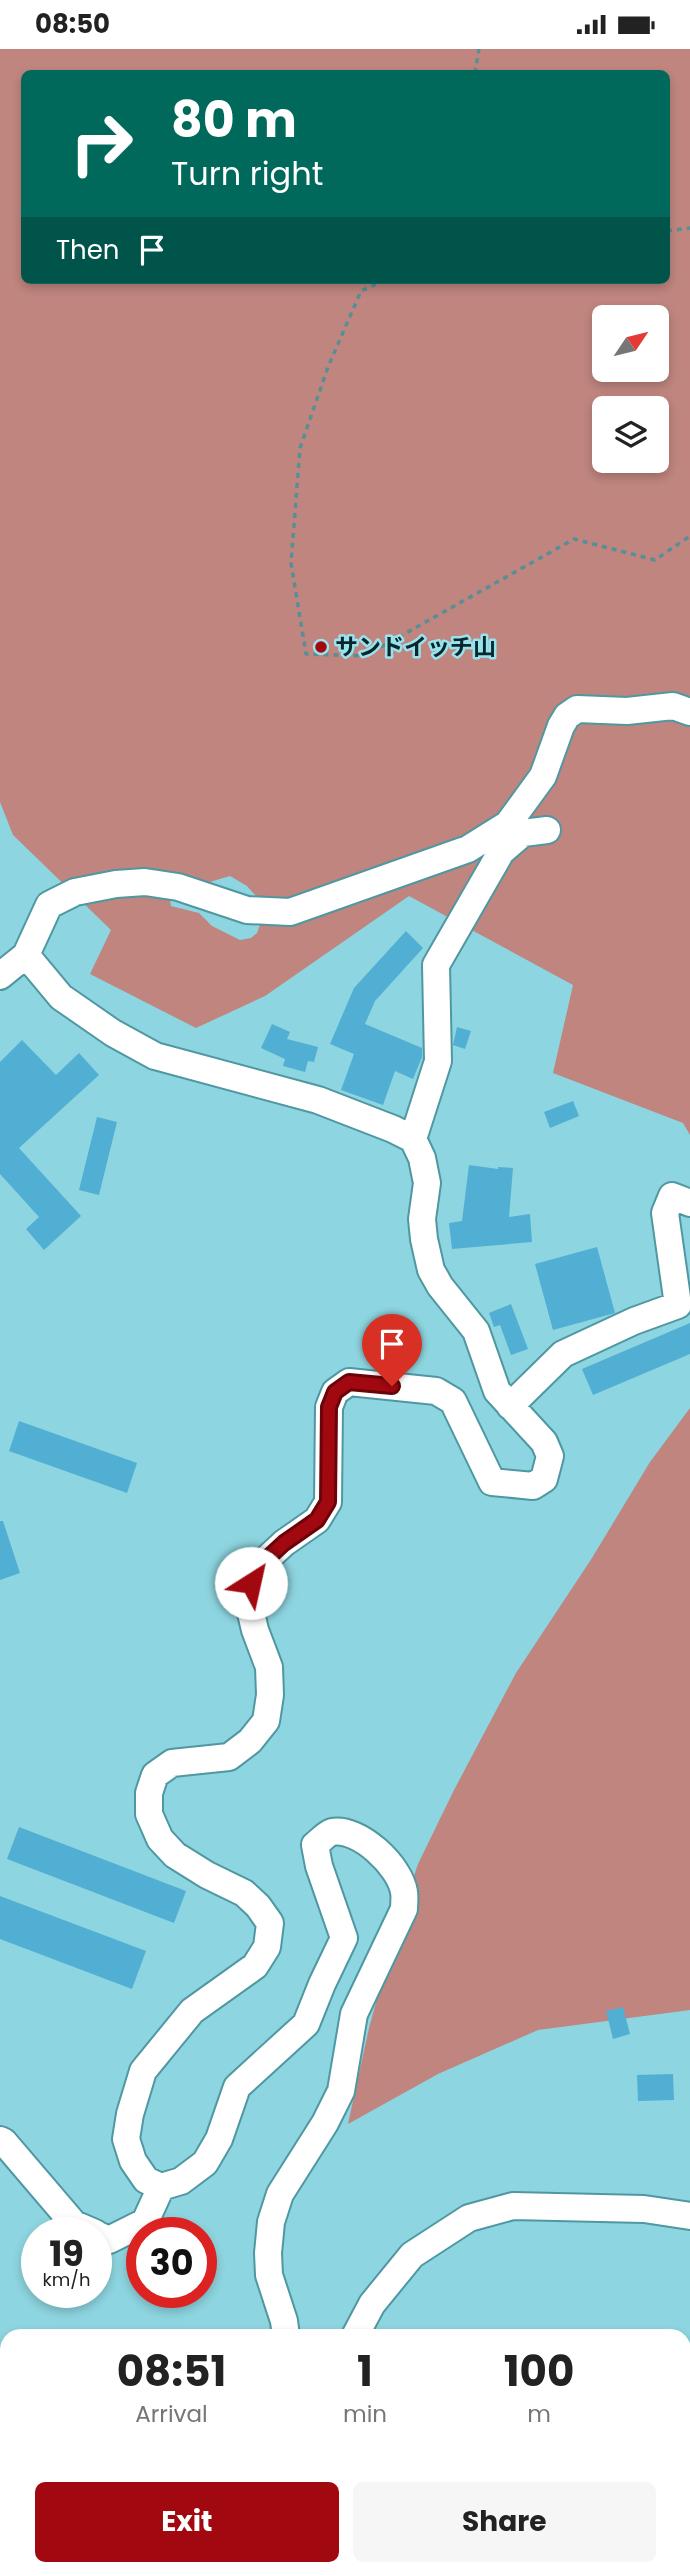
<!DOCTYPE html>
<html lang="en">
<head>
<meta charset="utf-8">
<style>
  :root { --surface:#fff; --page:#f6f6f6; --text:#222; --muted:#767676; --accent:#a2080f }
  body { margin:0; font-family:Poppins,"Noto Sans JP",sans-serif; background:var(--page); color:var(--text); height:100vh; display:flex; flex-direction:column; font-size:26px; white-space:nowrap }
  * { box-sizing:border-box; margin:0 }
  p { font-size:23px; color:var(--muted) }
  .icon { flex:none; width:38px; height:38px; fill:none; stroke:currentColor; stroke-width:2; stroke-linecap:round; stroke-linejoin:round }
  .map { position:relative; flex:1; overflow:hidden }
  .drawer { position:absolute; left:0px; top:2280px; width:691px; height:247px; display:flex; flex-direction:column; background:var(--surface); border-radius:21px 21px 0 0; box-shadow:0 4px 10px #0003 }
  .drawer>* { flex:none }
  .top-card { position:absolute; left:21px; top:21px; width:649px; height:214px; border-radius:10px; box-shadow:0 4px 10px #0003; background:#00695c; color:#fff; overflow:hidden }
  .needle { width:46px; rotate:55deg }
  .controls { position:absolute; left:592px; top:256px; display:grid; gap:14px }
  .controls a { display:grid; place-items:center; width:77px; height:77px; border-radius:10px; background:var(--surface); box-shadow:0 4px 10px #0003; font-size:35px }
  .speed { position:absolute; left:21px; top:2168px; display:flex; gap:14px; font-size:35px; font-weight:700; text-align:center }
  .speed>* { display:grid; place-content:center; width:91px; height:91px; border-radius:50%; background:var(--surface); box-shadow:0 4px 10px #0003; line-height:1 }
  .speed small { font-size:18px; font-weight:400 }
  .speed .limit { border:10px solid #d22; background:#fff; color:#111 }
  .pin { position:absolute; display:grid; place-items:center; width:60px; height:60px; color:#fff; margin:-72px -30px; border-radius:50% 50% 50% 0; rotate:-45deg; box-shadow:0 0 7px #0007 }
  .pin .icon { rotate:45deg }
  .me { position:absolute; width:77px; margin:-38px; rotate:35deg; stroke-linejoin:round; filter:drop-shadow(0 0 5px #0008) }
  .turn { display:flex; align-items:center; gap:24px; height:147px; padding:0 35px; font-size:32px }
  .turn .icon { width:91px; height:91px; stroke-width:2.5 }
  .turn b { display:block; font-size:49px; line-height:60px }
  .then { display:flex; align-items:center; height:66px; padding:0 35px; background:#0003; gap:14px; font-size:26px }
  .eta { display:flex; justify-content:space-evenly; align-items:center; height:119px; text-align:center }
  .eta b { font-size:42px; font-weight:700; line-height:49px }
  .primary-button { display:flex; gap:14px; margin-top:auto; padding:14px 35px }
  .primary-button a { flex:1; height:80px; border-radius:10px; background:var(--accent); color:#fff; font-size:28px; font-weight:700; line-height:80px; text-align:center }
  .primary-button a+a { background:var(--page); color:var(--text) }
  .status { display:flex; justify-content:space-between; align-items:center; height:49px; padding:0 35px; background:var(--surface); direction:ltr }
  .status svg { height:19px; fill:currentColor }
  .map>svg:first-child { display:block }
</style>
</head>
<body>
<div class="status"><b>08:50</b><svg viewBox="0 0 49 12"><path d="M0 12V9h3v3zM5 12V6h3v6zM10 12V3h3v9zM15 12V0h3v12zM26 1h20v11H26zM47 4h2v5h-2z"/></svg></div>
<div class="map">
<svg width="690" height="2526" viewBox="0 0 690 2526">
  <rect width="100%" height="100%" fill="#8dd5e0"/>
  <path fill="#bf857e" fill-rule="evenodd" d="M 0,0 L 690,0 L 690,1086 L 683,1074 L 553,1024 L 573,936 L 409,847 L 265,947 L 196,979 L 90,925 L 111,881 L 13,786 L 0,753 ZM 24,24 L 667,24 L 667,231 L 24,231 ZM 604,268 L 656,268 L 656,320 L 604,320 ZM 604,359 L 656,359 L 656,411 L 604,411 ZM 230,827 L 247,837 L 257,848 L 261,873 L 257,884 L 251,889 L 240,891 L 212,877 L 199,864 L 171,857 L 169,845 Z
    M 690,1359 L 690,1961 L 538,1981 L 438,2025 L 348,2075 L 369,1979 L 394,1888 L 418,1815 L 454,1741 L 516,1624 L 592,1509 L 650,1413 Z"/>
  <path fill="#51afd4" d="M 406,882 L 423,899 L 375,952 L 365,975 L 422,999 L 422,1008 L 413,1030 L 395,1022 L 383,1056 L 341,1041 L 354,1005 L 330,995 L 354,939 Z
    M 272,975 L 290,983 L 287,990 L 318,998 L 314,1013 L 308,1012 L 305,1023 L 283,1017 L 285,1010 L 261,999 Z
    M 457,978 L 471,982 L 465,1000 L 453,996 Z
    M 22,991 L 56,1026 L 79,1004 L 99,1026 L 19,1099 L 81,1167 L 44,1201 L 26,1180 L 39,1168 L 0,1125 L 0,1013 Z
    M 573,1052 L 579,1067 L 550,1079 L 544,1063 Z
    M 97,1068 L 117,1073 L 99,1146 L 79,1141 Z
    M 469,1116 L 498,1120 L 498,1118 L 513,1119 L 509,1168 L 530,1165 L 532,1193 L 452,1200 L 449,1174 L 462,1172 Z
    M 597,1198 L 615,1264 L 553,1281 L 535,1215 Z
    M 511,1255 L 528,1300 L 511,1306 L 500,1276 L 494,1278 L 489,1264 Z
    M 690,1274 L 690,1305 L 593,1346 L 582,1320 Z
    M 19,1372 L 137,1414 L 127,1444 L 9,1402 Z
    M 0,1472 L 3,1472 L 20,1524 L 0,1531 Z
    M 19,1778 L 186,1842 L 174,1874 L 7,1810 Z
    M 0,1847 L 146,1902 L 132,1940 L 0,1890 Z
    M 623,1958 L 630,1985 L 613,1990 L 606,1962 Z
    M 673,2025 L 674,2051 L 638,2052 L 637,2026 Z"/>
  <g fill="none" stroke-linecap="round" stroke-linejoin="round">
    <defs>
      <path id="minor" d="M 26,906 L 61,948 L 113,984 L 155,1007 L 318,1051 L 393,1080 L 413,1090 L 422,1109 L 427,1134 L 422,1170 L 424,1190 L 431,1221 L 440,1237 L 476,1282 L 497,1342 L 544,1393 L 550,1407 L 544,1430 L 533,1437 L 492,1433 L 453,1352 L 436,1342 L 349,1333 L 335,1343 L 329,1358 L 328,1453 L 317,1471 L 284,1494 L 256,1520 L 247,1547 L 255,1581 L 269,1618 L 270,1646 L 266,1672 L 250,1692 L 229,1708 L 172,1714 L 155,1726 L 149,1744 L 149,1765 L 160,1790 L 175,1806 L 207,1826 L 244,1844 L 258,1857 L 270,1874 L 267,1898 L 255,1917 L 192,1962 L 143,2022 L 130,2065 L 126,2090 L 133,2112 L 146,2131 L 161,2138 L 181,2132 L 205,2114 L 219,2090 L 237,2038 L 306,1975 L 322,1935 L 344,1889 L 319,1817 L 315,1796 C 320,1792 326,1785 332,1783 C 359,1778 400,1817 404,1843 C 405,1848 404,1855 404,1860 L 354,1965 L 341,2042 L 325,2074 L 280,2145 L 271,2173 L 268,2204 L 269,2226 L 284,2272 L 286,2287
        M 0,927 L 26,906 L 49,856 L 75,843 L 116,835 L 145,833 L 178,838 L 247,861 L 290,863 L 468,800 L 508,775 L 543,727 L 561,677 L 567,667 L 577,660 L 627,662 L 673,657 L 690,663
        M 413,1090 L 438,1012 L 436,916 L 501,803 L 523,784 L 547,781
        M 510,1357 L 563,1305 L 634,1272 L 678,1256 L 665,1164 L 672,1147 L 690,1154
        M 0,2091 L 4,2093 L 74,2175 L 95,2184
        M 96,2185 L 109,2191 L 145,2173 L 161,2138
        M 355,2287 L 372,2255 L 412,2206 L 469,2169 L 513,2157 L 644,2160 L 690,2167
        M 53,2526 L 67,2520"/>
    </defs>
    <use href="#minor" stroke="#4f97a1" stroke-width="30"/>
    <path stroke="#578f97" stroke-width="3.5" stroke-dasharray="5 5" stroke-linecap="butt" d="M 475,24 L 479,0
      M 667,182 L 690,179
      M 385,231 L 361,242 L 328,318 L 300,399 L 291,514 L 306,605 L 365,607 L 574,490 L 655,511 L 690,487
      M 342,2520 L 346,2526"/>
    <use href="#minor" stroke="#fff" stroke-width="26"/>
  </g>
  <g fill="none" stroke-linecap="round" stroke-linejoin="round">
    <defs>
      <path id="route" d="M 251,1534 L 256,1520 L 284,1494 L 317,1471 L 328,1453 L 329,1358 L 335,1343 L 349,1333 L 392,1337"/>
    </defs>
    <use href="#route" stroke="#69050a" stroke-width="18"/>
    <use href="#route" stroke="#a2080f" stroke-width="12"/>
  </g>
  <circle fill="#a2080f" stroke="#9ae2ed" stroke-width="2.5" cx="321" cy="598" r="7"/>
  <g text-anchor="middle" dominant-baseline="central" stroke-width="5" stroke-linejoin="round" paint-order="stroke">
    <g font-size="23" font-weight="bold" fill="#07272b" stroke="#9ae2ed" text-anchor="start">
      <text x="335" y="598">サンドイッチ山</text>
    </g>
  </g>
</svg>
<div class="controls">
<a><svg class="needle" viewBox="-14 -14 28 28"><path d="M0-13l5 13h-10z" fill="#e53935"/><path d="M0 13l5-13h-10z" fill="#767676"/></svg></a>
<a><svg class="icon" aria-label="layers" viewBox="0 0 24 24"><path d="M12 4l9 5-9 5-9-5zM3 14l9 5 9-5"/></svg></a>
</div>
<div class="speed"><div>19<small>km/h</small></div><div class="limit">30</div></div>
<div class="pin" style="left:392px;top:1337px;background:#d93025"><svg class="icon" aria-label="arrive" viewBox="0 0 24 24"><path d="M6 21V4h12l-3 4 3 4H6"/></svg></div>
<svg class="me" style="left:251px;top:1534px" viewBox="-20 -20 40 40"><circle r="19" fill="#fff"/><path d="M0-13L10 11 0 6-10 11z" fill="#a2080f"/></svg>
<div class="top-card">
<div class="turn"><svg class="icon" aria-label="right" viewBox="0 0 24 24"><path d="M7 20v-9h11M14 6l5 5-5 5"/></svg><div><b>80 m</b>Turn right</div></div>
<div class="then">Then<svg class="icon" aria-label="arrive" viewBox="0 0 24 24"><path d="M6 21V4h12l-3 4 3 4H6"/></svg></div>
</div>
<section class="drawer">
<div class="eta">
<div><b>08:51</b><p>Arrival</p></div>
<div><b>1</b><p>min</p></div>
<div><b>100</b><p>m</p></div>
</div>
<div class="primary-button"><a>Exit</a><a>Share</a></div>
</section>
</div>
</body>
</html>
